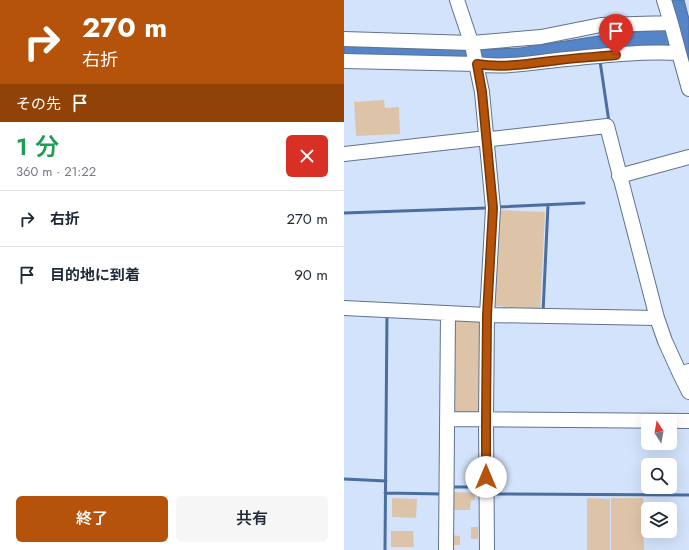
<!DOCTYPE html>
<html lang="ja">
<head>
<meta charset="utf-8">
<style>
  :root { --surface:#fff; --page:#f6f6f7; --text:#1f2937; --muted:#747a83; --line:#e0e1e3; --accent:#b45309 }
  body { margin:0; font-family:Jost,"Noto Sans JP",sans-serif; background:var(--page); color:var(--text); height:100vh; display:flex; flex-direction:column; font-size:15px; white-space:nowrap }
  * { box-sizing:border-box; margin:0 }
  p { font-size:13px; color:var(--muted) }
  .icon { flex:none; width:22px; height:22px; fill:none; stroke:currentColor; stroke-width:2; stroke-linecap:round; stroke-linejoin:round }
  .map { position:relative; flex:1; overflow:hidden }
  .details { display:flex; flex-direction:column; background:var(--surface); width:344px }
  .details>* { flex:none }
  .top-card { background:#b45309; color:#fff; overflow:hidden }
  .needle { width:26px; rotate:349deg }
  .controls { position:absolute; left:297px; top:414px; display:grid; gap:8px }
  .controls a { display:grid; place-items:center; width:36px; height:36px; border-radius:6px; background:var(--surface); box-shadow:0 4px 16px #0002; font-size:20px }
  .pin { position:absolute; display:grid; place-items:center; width:34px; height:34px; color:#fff; margin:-41px -17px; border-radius:50% 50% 50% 0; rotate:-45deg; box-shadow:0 0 4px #0007 }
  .pin .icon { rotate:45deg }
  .me { position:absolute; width:44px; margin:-22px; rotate:0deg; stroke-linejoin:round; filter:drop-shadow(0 0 3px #0008) }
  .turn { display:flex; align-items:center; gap:14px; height:84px; padding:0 16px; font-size:18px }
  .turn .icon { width:52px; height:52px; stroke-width:2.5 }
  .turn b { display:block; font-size:28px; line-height:34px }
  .then { display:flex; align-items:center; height:38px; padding:0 16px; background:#0003; gap:8px; font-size:15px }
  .round { display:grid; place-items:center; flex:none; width:42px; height:42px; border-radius:6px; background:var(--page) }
  .overview { display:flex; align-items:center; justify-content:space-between; height:68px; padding:0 16px }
  h1 { font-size:24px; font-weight:600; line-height:30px; color:#1e9e55 }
  .cta { display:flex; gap:8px; margin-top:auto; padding:8px 16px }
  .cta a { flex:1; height:46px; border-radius:6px; background:var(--accent); color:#fff; font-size:16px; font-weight:600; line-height:46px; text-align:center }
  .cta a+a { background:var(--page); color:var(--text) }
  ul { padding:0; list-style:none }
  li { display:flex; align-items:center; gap:12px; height:56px; padding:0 16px; border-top:1px solid var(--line) }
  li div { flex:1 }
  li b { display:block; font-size:15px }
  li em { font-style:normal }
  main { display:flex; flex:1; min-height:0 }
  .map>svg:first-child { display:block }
</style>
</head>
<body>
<main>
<section class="details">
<div class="top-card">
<div class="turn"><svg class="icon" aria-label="right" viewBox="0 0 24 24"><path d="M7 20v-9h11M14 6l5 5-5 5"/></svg><div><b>270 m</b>右折</div></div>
<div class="then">その先<svg class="icon" aria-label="arrive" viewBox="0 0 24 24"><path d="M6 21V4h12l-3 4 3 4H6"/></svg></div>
</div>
<div class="overview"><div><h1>1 分</h1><p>360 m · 21:22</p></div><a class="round" style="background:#d93025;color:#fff"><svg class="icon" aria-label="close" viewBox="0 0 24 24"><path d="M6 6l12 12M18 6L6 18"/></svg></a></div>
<ul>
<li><svg class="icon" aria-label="right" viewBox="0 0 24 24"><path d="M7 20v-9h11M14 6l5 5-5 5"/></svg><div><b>右折</b></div><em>270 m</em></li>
<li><svg class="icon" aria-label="arrive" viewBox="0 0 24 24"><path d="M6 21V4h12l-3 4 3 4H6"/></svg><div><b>目的地に到着</b></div><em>90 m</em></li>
</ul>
<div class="cta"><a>終了</a><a>共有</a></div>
</section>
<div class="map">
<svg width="345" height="550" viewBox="0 0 345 550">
  <rect width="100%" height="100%" fill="#d2e3fb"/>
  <path fill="#5585c7" stroke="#4a6ea0" d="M 325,0 L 340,0 L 345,19 L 345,71 Z
    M 327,29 L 331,47 L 172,59 L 0,55 L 0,45 L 123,50 L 176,48 L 261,35 Z"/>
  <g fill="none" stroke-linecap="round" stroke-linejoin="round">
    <path stroke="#4a6ea0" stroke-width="3" d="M 256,61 L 265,122
      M 154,207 L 240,203
      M 0,213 L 143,208
      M 199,313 L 204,205
      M 0,479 L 42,481
      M 107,487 L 137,487
      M 41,493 L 99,494
      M 148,494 L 345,495
      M 41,550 L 43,314"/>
  </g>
  <path fill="#ddc4a9" d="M 40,100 L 41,108 L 55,107 L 56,134 L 12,136 L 10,102 Z
    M 154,210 L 201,212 L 196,314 L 159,312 L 159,306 L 150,306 Z
    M 109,320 L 137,320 L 135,412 L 124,412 L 124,415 L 107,415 Z
    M 108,492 L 131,493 L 131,500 L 127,500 L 126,510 L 107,510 Z
    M 48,498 L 73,499 L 72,518 L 48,517 Z
    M 243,498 L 266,499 L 266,550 L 243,550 Z
    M 267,498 L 299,498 L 300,550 L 267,550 Z
    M 127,527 L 134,527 L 134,539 L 127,539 Z
    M 47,531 L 69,531 L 70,547 L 47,547 Z
    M 107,535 L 116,536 L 116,545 L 107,545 Z"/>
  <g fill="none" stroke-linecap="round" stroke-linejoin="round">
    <defs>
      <path id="minor" d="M 113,0 L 128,45 L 138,92 L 149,208 L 143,315 L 142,419 L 143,550
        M 320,0 L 327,23
        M 0,39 L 127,43 L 197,37 L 257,25 L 327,23 L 335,53 C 295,51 252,56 213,60 C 187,63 159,68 133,64 L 0,61
        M 335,53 L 345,89
        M 0,154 L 143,138 L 147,139 L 263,126 L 313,318
        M 275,176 L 345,157
        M 0,308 L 143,315 L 313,318 L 321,341 L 336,374 L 345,371
        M 336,374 L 345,392
        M 103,419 L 345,421
        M 102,550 L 104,313"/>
    </defs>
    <use href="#minor" stroke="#60738d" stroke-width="16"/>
    <use href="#minor" stroke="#fff" stroke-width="14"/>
  </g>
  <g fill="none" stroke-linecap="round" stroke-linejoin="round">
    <defs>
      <path id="route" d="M 142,477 L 142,419 L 143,315 L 149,208 L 138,92 L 133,64 C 157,68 184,64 207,61 C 229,58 251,57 272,55"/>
    </defs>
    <use href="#route" stroke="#753606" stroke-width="10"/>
    <use href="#route" stroke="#b45309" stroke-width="7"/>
  </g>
</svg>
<div class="controls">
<a><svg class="needle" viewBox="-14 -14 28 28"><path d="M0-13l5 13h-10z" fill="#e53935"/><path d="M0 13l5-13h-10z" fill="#747a83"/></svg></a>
<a><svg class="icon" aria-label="search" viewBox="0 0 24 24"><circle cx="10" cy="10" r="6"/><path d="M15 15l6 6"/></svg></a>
<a><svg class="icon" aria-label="layers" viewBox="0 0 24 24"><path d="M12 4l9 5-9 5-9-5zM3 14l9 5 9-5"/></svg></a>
</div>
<div class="pin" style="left:272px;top:55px;background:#d93025"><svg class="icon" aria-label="arrive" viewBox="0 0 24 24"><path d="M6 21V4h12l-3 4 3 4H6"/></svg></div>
<svg class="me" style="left:142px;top:477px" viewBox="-20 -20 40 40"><circle r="19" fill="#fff"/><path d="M0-13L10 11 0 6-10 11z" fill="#b45309"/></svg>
</div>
</main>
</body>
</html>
